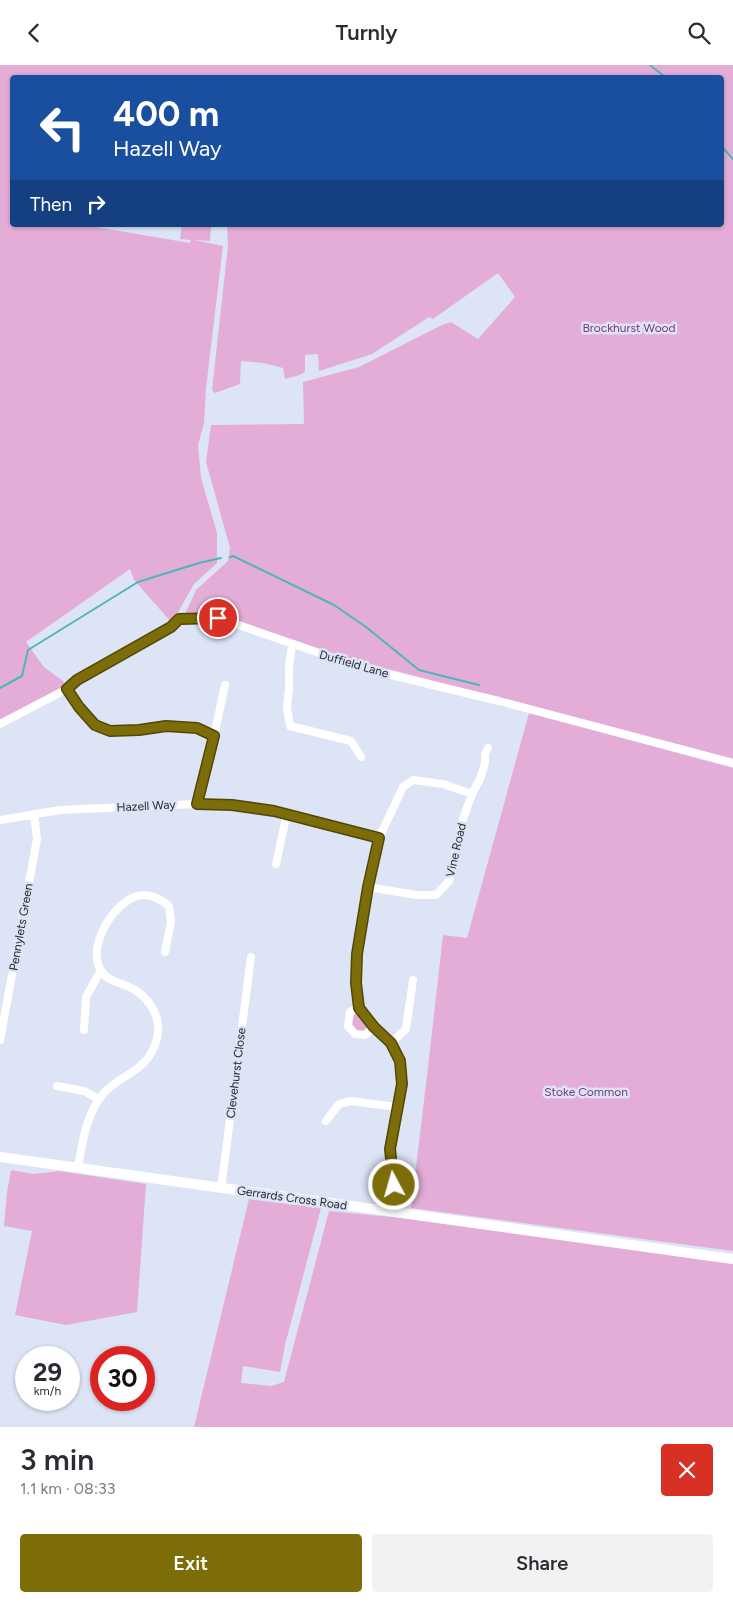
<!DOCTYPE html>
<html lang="en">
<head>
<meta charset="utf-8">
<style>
  :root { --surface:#fff; --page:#f2f2f3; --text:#2b2b33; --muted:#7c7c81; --accent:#7c6d09 }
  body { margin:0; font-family:Figtree,sans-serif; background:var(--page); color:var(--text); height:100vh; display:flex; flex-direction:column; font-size:19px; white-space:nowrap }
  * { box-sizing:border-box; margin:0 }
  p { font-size:16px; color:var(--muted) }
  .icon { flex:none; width:28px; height:28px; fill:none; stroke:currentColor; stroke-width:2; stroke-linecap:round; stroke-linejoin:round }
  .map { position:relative; height:1362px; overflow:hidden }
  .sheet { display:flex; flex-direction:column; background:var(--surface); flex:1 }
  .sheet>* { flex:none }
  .guide { position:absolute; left:10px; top:10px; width:714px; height:152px; border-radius:5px; box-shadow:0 1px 4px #0004; background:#1a4fa0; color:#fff; overflow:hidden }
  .speed { position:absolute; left:15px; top:1281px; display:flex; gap:10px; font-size:25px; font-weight:700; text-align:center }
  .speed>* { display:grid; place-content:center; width:65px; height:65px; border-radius:50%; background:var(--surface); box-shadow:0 1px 4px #0004; line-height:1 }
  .speed small { font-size:12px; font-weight:400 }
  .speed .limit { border:8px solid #d22; background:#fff; color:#111 }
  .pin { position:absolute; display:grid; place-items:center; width:42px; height:42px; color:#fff; margin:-21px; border:2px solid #fff; border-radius:50%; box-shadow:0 1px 5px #0007 }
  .me { position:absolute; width:55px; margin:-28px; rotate:354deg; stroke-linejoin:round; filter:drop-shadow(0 0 4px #0008) }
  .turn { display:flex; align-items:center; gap:18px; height:105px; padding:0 20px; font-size:22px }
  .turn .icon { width:65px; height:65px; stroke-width:2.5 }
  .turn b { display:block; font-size:35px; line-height:42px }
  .then { display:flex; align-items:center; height:48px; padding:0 20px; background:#0003; gap:10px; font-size:19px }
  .round { display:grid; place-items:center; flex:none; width:52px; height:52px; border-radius:5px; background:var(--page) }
  .summary { display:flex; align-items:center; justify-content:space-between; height:85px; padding:0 20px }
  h1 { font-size:30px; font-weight:600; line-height:38px }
  .primary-button { display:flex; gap:10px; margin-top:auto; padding:10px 20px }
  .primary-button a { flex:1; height:58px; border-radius:5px; background:var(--accent); color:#fff; font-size:20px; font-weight:600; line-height:58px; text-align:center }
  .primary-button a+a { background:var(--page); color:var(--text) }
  header { display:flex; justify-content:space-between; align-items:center; height:65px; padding:0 20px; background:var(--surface); font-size:22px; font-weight:600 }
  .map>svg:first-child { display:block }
</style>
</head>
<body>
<header><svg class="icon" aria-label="back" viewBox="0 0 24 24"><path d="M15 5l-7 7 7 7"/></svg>Turnly<svg class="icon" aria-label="search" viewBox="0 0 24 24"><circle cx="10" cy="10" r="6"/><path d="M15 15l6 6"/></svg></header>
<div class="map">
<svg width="733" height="1362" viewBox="0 0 733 1362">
  <rect width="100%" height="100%" fill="#dce4f6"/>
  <path fill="#e3add8" d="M 0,0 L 733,0 L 733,695 L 522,642 L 427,614 L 311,584 L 228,553 L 204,549 L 185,549 L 196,525 L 228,496 L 230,483 L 206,397 L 211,360 L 304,359 L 303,317 L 359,302 L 442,260 L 451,257 L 478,274 L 515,232 L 498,208 L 433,254 L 429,252 L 372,289 L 319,306 L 318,289 L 305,290 L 305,307 L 300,310 L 285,314 L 283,303 L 263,298 L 241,296 L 240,319 L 215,328 L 212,325 L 228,181 L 227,160 L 721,160 L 721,12 L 12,12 L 12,160 L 90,160 L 90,161 L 190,178 L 191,175 L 180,174 L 182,160 L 211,161 L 210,176 L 194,175 L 223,181 L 206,323 L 204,358 L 198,380 L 201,413 L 217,468 L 217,498 L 194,519 L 172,558 L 134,515 L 130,504 L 26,577 L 44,602 L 63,616 L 66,621 L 0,657 Z
    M 529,648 L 733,703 L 733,1186 L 411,1143 L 427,1011 L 443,870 L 467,873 Z
    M 355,948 L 360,948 L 368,960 L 366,966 L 356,967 L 352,963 L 351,953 Z
    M 11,1105 L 34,1109 L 59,1106 L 146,1119 L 137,1247 L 66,1260 L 15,1250 L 32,1166 L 4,1161 L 7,1127 Z
    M 249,1134 L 321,1143 L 285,1280 L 280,1307 L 243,1301 L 241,1318 L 271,1321 L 284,1317 L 329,1146 L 401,1153 L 733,1199 L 733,1362 L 194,1362 Z"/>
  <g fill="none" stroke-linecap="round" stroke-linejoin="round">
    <path stroke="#4eb6ba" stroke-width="2" d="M 650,0 L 665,12
      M 721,81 L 733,94
      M 230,492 L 233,491 L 334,540 L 366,562 L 419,605 L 479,620
      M 0,623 L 22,611 L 28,585 L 138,517 L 199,498 L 221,493"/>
    <path stroke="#fff" stroke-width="8" d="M 292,580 L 289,601 L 289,623 L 287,642 L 290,661 L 351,676 L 361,692
      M 67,624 L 79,642 L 95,660 L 110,666 L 139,665 L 166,661 L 197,663 L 214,671
      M 0,659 L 67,624 L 77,615 L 171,562 L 179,554 L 218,553 L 366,604 L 499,636 L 733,698
      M 197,739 L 214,671 L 225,620
      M 0,755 L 60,745 L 197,739 L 232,740 L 287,748 L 379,773
      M 276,799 L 287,748
      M 368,822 L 416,830 L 436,830 L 449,816 L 463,754 L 472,729 L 480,714 L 485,698 L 485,689 L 488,683
      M 359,943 L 350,947 L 348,961 L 355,969 L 365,970 L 374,962
      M 84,965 L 86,932 L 100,907
      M 0,975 L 37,774 L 34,749
      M 391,978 L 406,964 L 413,915
      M 57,1021 L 84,1026 L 99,1034
      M 326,1056 L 339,1039 L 351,1036 L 397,1042
      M 78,1103 C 82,1080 85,1055 99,1034 C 116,1009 149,1009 157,973 C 162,954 151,935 135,925 C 118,915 101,918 97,894 C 93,871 120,829 145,830 C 155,831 162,835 169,841 L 171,857 L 165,887
      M 221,1124 L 251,892
      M 391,1147 L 394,1120 L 390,1084 L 402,1019 L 400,996 L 391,978 L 374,962 L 359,943 L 355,918 L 357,889 L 368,822 L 379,773 L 403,722 L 413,715 L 443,719 L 472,729"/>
    <path stroke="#fff" stroke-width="10" d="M 0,1092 L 733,1194"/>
  </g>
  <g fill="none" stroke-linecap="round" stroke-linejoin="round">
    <defs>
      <path id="route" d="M 218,553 L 179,554 L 171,562 L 77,615 L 67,624 L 79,642 L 95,660 L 110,666 L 139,665 L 166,661 L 197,663 L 214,671 L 197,739 L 232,740 L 274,746 L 379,773 L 368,822 L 357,889 L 356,918 L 359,943 L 374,962 L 391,978 L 400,996 L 402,1019 L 390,1084 L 394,1120"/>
    </defs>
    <use href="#route" stroke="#514706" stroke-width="12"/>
    <use href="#route" stroke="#7c6d09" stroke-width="9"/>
  </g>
  <g text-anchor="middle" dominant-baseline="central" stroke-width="5" stroke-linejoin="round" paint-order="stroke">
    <g font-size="12" fill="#7c3672" stroke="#dce4f6">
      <text x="629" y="263">Brockhurst Wood</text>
      <text x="586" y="1027">Stoke Common</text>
    </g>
    <g font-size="12" fill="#26292f" stroke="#dce4f6">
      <text transform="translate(354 599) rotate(16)">Duffield Lane</text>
      <text transform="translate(146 741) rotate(-3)">Hazell Way</text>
      <text transform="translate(456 785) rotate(-77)">Vine Road</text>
      <text transform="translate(21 862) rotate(-80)">Pennylets Green</text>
      <text transform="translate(236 1008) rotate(-83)">Clevehurst Close</text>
      <text transform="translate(292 1133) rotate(8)">Gerrards Cross Road</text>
    </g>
  </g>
</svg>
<div class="speed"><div>29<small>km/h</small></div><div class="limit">30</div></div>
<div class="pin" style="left:218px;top:553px;background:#d93025"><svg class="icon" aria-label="arrive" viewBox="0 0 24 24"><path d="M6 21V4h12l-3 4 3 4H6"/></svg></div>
<svg class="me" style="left:394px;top:1120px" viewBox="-20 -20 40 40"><circle r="17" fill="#7c6d09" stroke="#fff" stroke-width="3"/><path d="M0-11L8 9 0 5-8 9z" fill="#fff"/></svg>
<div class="guide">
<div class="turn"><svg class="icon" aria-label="left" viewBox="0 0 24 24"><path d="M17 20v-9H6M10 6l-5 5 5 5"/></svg><div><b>400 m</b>Hazell Way</div></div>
<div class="then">Then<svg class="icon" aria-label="right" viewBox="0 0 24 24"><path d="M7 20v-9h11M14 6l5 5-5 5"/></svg></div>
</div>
</div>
<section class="sheet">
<div class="summary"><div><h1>3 min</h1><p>1.1 km · 08:33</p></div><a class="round" style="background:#d93025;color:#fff"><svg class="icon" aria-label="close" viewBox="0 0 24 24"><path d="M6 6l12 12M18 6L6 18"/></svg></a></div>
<div class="primary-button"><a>Exit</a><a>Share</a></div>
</section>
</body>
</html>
